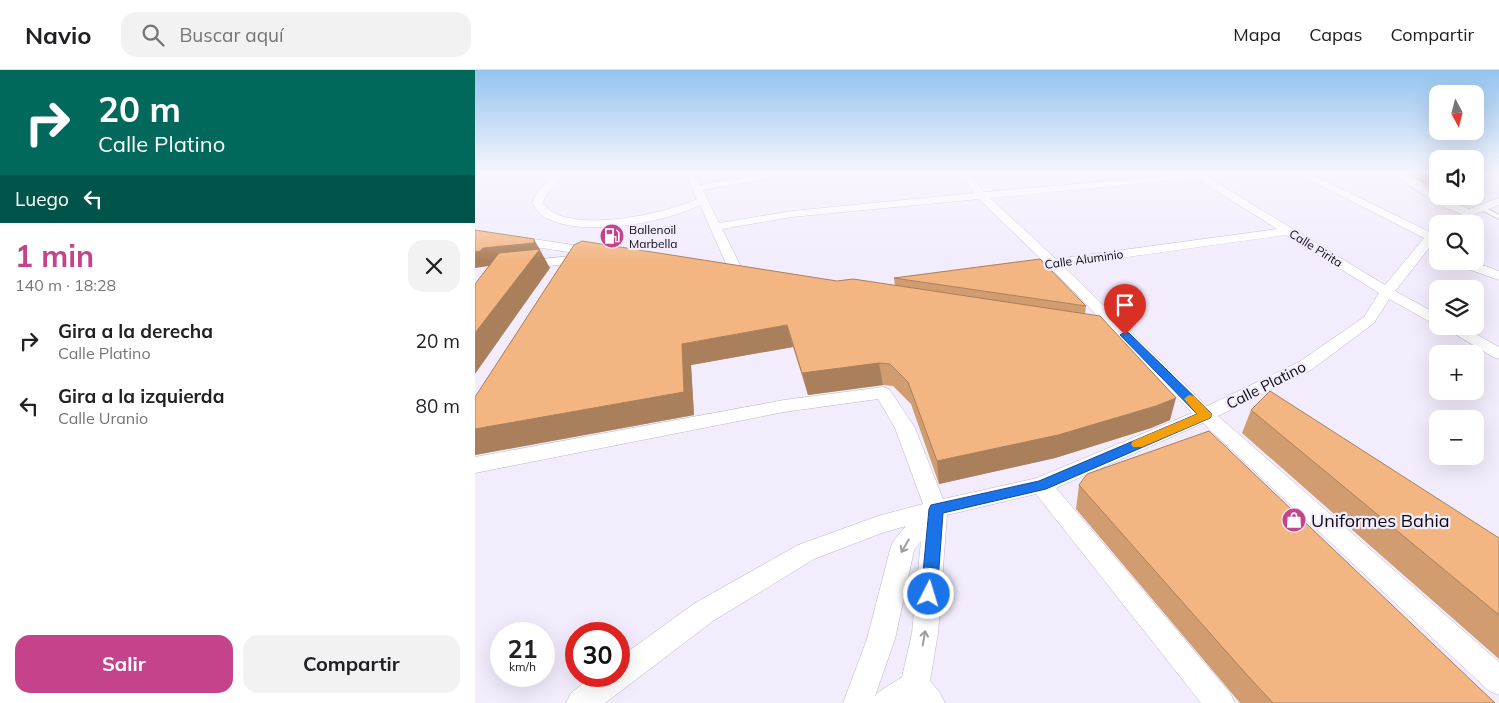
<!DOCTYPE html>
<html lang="es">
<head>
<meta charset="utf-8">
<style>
  :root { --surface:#fff; --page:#f2f2f2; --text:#202124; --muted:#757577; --line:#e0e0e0; --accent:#c4438b }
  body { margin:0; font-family:Mulish,sans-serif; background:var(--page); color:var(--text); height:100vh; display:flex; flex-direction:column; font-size:19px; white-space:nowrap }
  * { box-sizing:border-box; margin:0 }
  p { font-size:16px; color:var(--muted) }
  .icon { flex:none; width:28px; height:28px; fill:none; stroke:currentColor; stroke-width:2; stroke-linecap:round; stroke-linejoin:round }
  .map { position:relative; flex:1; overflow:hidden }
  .sheet { display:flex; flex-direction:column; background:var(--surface); width:475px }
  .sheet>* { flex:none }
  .top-card { background:#00695c; color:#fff; overflow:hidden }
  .needle { width:32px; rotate:173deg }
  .tools { position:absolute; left:954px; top:15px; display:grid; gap:10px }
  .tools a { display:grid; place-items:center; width:55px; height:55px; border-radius:10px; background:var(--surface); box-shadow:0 5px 20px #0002; font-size:25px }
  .speed { position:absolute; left:15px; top:552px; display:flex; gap:10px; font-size:25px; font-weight:700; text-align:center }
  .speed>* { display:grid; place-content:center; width:65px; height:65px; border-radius:50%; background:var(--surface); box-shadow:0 5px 20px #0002; line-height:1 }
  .speed small { font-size:12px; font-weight:400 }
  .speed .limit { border:8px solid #d22; background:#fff; color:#111 }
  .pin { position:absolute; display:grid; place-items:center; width:42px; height:42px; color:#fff; margin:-51px -21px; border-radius:50% 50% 50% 0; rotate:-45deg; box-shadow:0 0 5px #0007 }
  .pin .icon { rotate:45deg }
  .me { position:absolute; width:55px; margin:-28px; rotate:5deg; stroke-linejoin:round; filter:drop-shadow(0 0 4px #0008) }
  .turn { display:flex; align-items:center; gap:18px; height:105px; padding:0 15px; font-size:22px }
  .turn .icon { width:65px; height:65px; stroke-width:2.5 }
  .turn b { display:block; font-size:35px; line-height:42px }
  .then { display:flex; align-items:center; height:48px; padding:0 15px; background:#0003; gap:10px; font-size:19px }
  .round { display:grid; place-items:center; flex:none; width:52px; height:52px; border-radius:15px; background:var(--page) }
  .overview { display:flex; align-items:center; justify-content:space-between; height:85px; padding:0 15px }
  h1 { font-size:30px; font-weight:700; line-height:38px; color:var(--accent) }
  .cta { display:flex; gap:10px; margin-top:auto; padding:10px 15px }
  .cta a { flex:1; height:58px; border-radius:15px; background:var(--accent); color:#fff; font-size:20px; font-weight:700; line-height:58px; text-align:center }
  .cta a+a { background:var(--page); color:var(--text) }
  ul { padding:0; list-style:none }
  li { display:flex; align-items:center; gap:15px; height:65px; padding:0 15px }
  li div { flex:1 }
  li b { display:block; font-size:19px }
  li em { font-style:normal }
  header { display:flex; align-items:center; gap:30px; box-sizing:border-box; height:70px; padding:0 25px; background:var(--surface); border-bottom:1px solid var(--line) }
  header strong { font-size:24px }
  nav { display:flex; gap:28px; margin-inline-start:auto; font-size:18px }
  .search { width:350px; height:45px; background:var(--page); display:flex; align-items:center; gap:12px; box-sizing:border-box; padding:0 18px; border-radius:15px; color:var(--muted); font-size:19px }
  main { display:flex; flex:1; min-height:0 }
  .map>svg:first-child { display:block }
</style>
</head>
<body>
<header>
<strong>Navio</strong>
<div class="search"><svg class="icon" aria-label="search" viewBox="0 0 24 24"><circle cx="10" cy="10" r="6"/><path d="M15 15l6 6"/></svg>Buscar aquí</div>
<nav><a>Mapa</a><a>Capas</a><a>Compartir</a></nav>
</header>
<main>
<section class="sheet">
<div class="top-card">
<div class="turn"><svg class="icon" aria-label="right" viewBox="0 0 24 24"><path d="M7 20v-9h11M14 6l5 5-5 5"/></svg><div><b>20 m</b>Calle Platino</div></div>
<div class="then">Luego<svg class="icon" aria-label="left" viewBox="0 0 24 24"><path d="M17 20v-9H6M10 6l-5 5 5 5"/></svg></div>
</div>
<div class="overview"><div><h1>1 min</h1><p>140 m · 18:28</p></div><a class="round"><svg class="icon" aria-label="close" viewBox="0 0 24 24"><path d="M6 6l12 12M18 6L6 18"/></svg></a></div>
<ul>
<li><svg class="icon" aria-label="right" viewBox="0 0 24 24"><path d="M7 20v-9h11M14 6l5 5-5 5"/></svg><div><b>Gira a la derecha</b><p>Calle Platino</p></div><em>20 m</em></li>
<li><svg class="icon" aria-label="left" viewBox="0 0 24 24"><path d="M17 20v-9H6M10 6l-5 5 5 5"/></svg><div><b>Gira a la izquierda</b><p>Calle Uranio</p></div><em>80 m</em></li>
</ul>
<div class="cta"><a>Salir</a><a>Compartir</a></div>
</section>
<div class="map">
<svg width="1024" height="633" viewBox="0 0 1024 633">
  <rect width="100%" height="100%" fill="#f2ecfd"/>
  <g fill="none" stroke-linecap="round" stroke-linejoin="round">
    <defs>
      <path id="lane" d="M 1005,137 L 1009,137 L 1024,145 L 1024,149 L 1005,139 Z"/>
      <path id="street" d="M 81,103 L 91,103 L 72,124 L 67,133 C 74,140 80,145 90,147 C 124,157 190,143 222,129 L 211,103 L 219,103 L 225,115 L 293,103 L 324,103 L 319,106 L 295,108 L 228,120 L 244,153 L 317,141 L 499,123 L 486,103 L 494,103 L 509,122 L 726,103 L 910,215 L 949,168 L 825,105 L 824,103 L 834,103 L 955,162 L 962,160 L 962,168 L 920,221 L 962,244 L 962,254 L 957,253 L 914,229 L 899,253 L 836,300 L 743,346 L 1024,592 L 1024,625 L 1014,621 L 728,353 L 581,418 L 755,623 L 760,633 L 726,633 L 561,424 L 472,445 L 463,563 L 455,611 L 465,623 L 470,633 L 368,633 L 392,569 L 416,476 L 420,469 L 431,456 L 407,463 L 339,489 L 238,551 L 130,633 L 91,633 L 96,623 L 118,606 L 144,606 L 144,588 L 220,533 L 323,475 L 403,446 L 448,434 L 420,358 L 403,329 L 309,342 L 0,403 L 0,387 L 309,330 L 408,317 L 414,319 L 440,358 L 468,429 L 562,408 L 717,343 L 575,197 L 566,197 L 565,194 L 568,191 L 504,129 L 317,147 L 247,159 L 270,205 L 263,209 L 256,205 L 225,135 C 189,153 111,167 73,149 C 66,146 61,139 57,133 L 63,121 ZM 721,108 L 802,159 L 581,189 L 515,128 ZM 811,165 L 904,223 L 889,247 L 824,292 L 732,336 L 588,196 ZM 446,471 L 437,563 L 427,607 L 402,623 L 400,626 L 420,569 L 439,480 Z
        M 916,103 L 926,103 L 962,126 L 994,139 L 1024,128 L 1024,135 L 998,145 L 985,154 L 972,154 L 986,144 L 966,136 Z
        M 38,166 L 119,178 L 125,182 L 119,186 L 34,173 L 32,170 Z
        M 96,186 L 102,190 L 100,193 L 49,199 L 43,195 L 49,191 Z
        M 977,191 L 996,191 L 1024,201 L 1024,210 L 979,194 Z
        M 967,256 L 986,256 L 1024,277 L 1024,289 L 1018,287 Z"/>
    </defs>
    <use href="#lane" stroke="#bcb7c7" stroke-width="2"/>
    <use href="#street" stroke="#bcb7c7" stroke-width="1"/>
    <use href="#lane" fill="#fff" fill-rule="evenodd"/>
    <use href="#street" fill="#fff" fill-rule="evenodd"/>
  </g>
  <path fill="#d19d70" d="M 930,103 L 962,103 L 962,121 L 961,121 Z
    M 419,208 L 611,236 L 610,244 L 695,350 L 676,358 L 580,388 L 464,414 L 436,334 L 418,316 L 408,315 L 333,325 L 318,277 L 216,295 L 219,345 L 0,385 L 0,327 L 362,211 L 420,216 Z
    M 776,340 L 1024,468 L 1024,589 L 767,363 Z
    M 604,415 L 1020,633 L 765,633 L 601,439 Z"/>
  <path fill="#aa7f5b" d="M 1000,103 L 1008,103 L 1000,106 Z
    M 59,169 L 75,198 L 0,304 L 0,263 L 14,196 L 0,198 L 0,182 L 8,178 Z
    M 312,255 L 318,277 L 216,295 L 219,345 L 0,385 L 0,359 L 207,274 Z
    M 404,293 L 408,315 L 333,325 L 327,303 Z
    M 701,328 L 695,350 L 676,358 L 580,388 L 464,414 L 462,391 Z"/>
  <path fill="#f3b682" stroke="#aa7f5b" d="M 0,160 L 59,169 L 59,173 L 8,178 L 5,181 L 0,182 Z
    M 107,171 L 362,211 L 378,209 L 625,246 L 701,328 L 681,336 L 583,365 L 462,391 L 433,312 L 415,294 L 404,293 L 327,303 L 312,255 L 207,274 L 209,322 L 0,359 L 0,327 L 99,175 Z
    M 65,179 L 0,263 L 0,214 L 24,183 Z
    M 565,189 L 611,236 L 419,208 Z
    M 795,321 L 1024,468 L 1024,545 L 776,340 Z
    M 734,361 L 1020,633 L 798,633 L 772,605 L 604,415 L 612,404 Z"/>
  <defs><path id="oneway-shaft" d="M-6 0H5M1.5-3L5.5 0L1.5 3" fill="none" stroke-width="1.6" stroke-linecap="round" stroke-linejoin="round" transform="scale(1.25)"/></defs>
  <g stroke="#9e9da0">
    <use href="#oneway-shaft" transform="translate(430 476) rotate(120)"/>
    <use href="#oneway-shaft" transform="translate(449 568) rotate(-80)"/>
  </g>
  <linearGradient id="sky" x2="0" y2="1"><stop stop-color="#93c4ef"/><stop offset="0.54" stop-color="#f9f6fe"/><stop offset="1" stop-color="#f9f6fe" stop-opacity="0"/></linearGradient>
  <rect width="1024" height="191" fill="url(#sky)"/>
  <path fill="#1a73e8" stroke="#114b97" d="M 650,262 L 654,263 L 735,342 L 737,345 L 735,348 L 571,419 L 468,443 L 462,524 L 460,529 L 454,531 L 448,529 L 446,524 L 454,439 L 456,435 L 564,411 L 722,344 L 647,267 L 645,265 Z"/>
  <path fill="#f59e0b" d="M 714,325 L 719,326 L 735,342 L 737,345 L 735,348 L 667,377 L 658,377 L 656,374 L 658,371 L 722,344 L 709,329 Z"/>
  <defs>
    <symbol id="fuel-disc" viewBox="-11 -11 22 22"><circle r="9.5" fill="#c4438b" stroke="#f2ecfd"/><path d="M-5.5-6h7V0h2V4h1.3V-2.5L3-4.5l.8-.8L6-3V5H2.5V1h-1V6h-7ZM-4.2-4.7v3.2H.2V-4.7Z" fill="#fff"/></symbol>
    <symbol id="shop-disc" viewBox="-11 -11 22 22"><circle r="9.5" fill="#c4438b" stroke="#f2ecfd"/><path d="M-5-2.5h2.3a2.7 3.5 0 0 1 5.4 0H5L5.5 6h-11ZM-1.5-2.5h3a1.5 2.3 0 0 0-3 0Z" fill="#fff"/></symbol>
  </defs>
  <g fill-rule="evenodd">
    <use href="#fuel-disc" x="123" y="152" width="28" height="28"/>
    <use href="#shop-disc" x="805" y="436" width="28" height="28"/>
  </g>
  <g text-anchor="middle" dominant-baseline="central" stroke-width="4.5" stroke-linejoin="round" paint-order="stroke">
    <g font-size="12" fill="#0d0b11" stroke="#f2ecfd" text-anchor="start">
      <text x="154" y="159">Ballenoil<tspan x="154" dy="14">Marbella</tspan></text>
    </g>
    <g font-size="12" fill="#0d0b11" stroke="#f2ecfd">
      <text transform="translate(841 178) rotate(32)">Calle Pirita</text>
      <text transform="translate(609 189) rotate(-8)">Calle Aluminio</text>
    </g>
    <g font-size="15" fill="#0d0b11" stroke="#f2ecfd">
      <text transform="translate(791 315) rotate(-27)">Calle Platino</text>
    </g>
    <g font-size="18" fill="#0d0b11" stroke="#f2ecfd" text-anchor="start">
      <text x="836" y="450">Uniformes Bahia</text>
    </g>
  </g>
</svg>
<div class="tools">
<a><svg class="needle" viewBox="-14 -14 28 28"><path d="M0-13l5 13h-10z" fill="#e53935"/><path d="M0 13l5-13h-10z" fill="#757577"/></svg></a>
<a><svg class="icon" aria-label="sound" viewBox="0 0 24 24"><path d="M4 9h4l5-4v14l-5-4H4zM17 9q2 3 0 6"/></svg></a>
<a><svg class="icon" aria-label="search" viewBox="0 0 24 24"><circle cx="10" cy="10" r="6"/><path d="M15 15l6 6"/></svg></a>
<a><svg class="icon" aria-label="layers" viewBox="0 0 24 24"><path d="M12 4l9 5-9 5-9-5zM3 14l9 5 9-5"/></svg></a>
<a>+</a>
<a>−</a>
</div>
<div class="speed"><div>21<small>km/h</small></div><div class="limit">30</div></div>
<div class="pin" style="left:650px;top:265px;background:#d93025"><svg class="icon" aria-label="arrive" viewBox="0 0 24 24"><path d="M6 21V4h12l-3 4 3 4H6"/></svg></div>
<svg class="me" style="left:454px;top:524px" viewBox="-20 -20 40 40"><circle r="17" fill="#1a73e8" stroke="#fff" stroke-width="3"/><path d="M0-11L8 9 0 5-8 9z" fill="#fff"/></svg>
</div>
</main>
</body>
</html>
